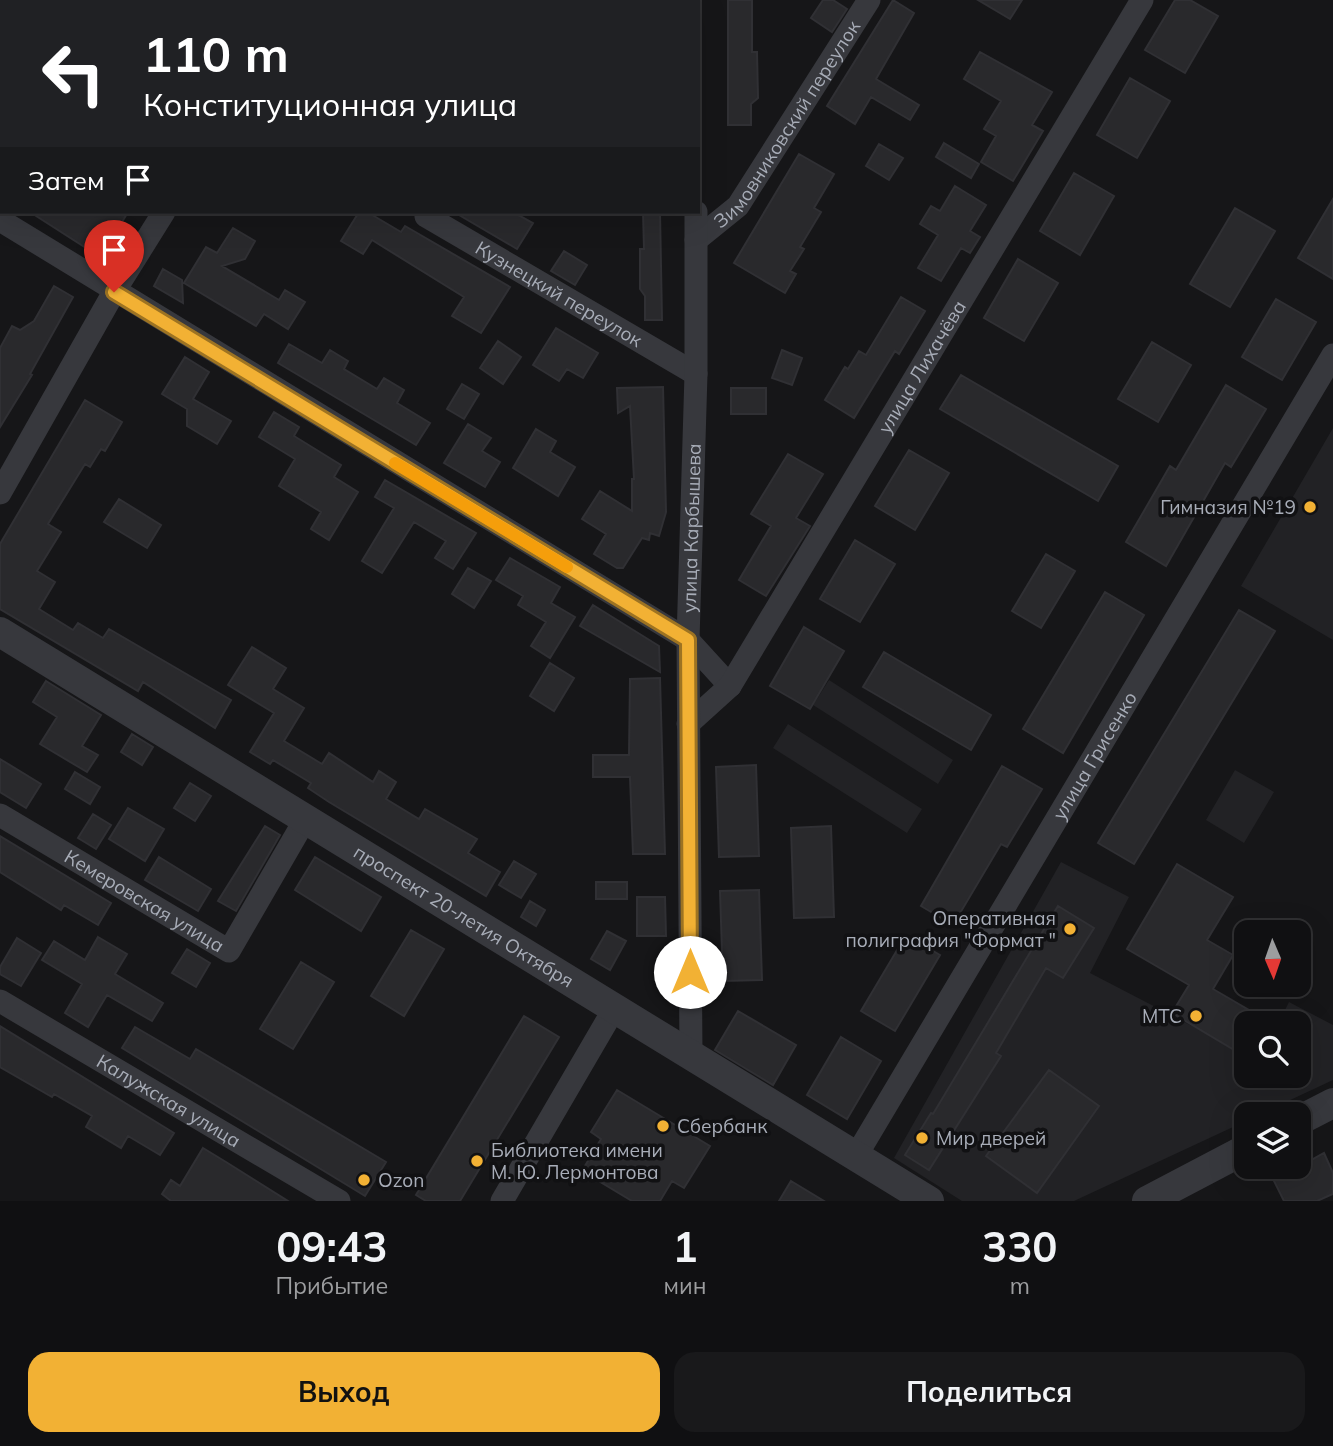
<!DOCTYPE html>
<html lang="ru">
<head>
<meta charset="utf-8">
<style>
  :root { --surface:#101012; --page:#19191b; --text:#f1f3f6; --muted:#9c9d9f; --line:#303032; --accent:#f2b134 }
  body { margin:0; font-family:Mulish,sans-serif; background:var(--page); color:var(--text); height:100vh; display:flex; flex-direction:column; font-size:26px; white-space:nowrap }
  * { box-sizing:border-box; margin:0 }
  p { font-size:23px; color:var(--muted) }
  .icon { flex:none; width:38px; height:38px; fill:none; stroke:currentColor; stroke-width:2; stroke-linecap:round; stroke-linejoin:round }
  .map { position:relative; height:1201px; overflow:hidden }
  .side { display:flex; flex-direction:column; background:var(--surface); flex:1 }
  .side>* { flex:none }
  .banner { position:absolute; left:0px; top:0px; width:700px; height:214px; box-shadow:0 7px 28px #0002,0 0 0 2px var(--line); background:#202124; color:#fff; overflow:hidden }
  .needle { width:46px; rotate:178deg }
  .tools { position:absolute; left:1234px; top:920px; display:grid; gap:14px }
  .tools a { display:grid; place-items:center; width:77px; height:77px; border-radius:14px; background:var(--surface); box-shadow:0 7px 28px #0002,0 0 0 2px var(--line); font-size:35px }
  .pin { position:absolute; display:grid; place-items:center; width:60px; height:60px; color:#fff; margin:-72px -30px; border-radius:50% 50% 50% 0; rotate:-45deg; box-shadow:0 0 7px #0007 }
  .pin .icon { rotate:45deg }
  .me { position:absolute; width:77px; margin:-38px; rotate:0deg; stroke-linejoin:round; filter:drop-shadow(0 0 5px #0008) }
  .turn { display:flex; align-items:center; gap:24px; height:147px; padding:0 28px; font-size:32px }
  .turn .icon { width:91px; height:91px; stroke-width:2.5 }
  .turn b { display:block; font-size:49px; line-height:60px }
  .then { display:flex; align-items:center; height:66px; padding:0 28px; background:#0003; gap:14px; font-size:26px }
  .eta { display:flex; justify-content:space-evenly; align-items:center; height:119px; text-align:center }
  .eta b { font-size:42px; font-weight:700; line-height:49px }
  .action { display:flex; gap:14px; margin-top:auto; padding:14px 28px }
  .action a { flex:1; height:80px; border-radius:21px; background:var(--accent); color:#111; font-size:28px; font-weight:700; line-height:80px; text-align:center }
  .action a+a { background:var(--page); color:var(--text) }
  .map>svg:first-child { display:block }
</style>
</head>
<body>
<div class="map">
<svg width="1333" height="1201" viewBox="0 0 1333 1201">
  <rect width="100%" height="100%" fill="#161618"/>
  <path fill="#222225" d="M 1333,428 L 1333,640 L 1241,586 Z
    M 829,680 L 953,760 L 938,784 L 813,705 Z
    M 788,724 L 922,809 L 907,833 L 773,748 Z
    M 1235,770 L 1274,792 L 1244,843 L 1206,820 Z
    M 1061,862 L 1129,897 L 1090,973 L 1246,1054 L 1246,1076 L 1298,1076 L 1298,1024 L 1278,1024 L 1289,1002 L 1333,1025 L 1333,1080 L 1258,1115 L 1246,1115 L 1246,1121 L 1074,1201 L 962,1201 L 894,1158 Z"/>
  <path fill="#29292c" stroke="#303034" stroke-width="2" d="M 728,0 L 752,0 L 752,52 L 757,52 L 758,98 L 751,104 L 751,125 L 728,125 Z
    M 823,0 L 833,0 L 847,9 L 832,32 L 811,18 Z
    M 893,0 L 914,13 L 876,79 L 919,105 L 910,120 L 871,97 L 855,124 L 827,106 Z
    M 978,0 L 1022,0 L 1010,19 Z
    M 1175,0 L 1190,0 L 1218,16 L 1185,73 L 1145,50 Z
    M 980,52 L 1052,92 L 1032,125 L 1043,131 L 1013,181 L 981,162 L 996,136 L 984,129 L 1001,101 L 964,79 Z
    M 1130,78 L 1170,101 L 1137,158 L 1097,135 Z
    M 944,143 L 979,164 L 971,178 L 936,157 Z
    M 879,144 L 903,158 L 889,180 L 866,166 Z
    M 799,154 L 834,174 L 814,208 L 821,212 L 800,247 L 804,249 L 790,271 L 796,274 L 785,293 L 734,263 Z
    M 1074,173 L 1114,196 L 1080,255 L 1040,231 Z
    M 955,186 L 986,205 L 970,231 L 980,237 L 970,253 L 961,248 L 941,281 L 918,268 L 938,235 L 920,224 L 931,206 L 940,211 Z
    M 1333,199 L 1333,279 L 1298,258 Z
    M 1235,208 L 1275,231 L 1230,307 L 1190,284 Z
    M 30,212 L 128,212 L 101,257 L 99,252 L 97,255 Z
    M 359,212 L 367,212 L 401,232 L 405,226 L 510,287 L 481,333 L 452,316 L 464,297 L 372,240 L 363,254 L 341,241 Z
    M 454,212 L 513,212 L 533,223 L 517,249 Z
    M 643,212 L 660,212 L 662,320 L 645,320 L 645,296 L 640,289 L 640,249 L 644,249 Z
    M 233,228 L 255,241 L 245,259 L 222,266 L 279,300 L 285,290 L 305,302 L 288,329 L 264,314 L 256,326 L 184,283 L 206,247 L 217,253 Z
    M 564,251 L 587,265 L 575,285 L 551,271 Z
    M 1018,259 L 1058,283 L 1024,341 L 984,318 Z
    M 163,269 L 182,280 L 183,303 L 154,286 Z
    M 54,286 L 73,297 L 30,374 L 32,375 L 0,427 L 0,348 L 12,326 L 20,330 L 34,321 Z
    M 901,297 L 925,311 L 899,354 L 895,351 L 854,418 L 825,400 L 845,367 L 848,369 L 859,351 L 866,355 Z
    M 1276,299 L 1316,322 L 1282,380 L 1242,357 Z
    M 556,328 L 598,353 L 583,378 L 567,369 L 559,381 L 533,365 Z
    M 498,341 L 521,357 L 503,384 L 480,368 Z
    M 1152,342 L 1191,365 L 1158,422 L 1118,399 Z
    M 289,344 L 322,363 L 330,350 L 348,361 L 344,369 L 377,389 L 384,378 L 404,390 L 397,403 L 430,423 L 416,445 L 278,363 Z
    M 782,350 L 802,358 L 792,385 L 772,378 Z
    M 185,357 L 209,372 L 193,399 L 231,421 L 217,444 L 187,426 L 187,409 L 162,394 Z
    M 961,375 L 1118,466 L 1098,501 L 940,409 Z
    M 462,384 L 479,394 L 464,419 L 447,409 Z
    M 1226,385 L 1266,409 L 1231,467 L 1225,463 L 1166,566 L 1126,542 L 1170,466 L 1176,470 Z
    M 663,387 L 666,512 L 659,536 L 650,533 L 649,540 L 642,538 L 623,568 L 617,568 L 594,554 L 606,534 L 582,519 L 600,491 L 632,511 L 632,479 L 634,479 L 630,406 L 618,413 L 617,388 Z
    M 731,388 L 766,388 L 766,414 L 731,414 Z
    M 85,400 L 122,422 L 105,451 L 101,449 L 90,467 L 85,464 L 48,524 L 61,532 L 37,571 L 55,582 L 39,609 L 73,630 L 78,623 L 103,638 L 109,629 L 231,700 L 215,728 L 143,682 L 138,691 L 0,609 L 0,544 Z
    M 274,412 L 299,427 L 294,436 L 341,465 L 334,477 L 358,492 L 329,540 L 311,529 L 321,512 L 279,486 L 295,459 L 259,437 Z
    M 468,424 L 491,438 L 482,451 L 500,462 L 485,487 L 444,463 Z
    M 536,429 L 556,441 L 550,452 L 575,467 L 558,496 L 513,468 Z
    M 909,450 L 949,473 L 915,530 L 875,506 Z
    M 788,454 L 823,474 L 796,518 L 810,526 L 766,596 L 739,580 L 771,526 L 751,514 Z
    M 385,480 L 476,533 L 453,569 L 435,558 L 446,541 L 414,522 L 382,573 L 362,561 L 394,508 L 375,497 Z
    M 119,499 L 161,525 L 147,548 L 104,522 Z
    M 855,540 L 895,564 L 860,622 L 820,599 Z
    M 1046,554 L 1075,571 L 1041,628 L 1012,611 Z
    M 510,558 L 560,587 L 551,603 L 575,617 L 550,658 L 531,646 L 546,622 L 518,605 L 523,596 L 496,580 Z
    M 468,568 L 491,581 L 474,608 L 452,594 Z
    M 1105,592 L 1144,615 L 1063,753 L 1023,729 Z
    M 593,605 L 659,646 L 660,672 L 580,626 Z
    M 1239,610 L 1275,631 L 1134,864 L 1098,843 Z
    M 804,627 L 844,651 L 810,709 L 770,686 Z
    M 252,647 L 286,668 L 273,689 L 304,708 L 284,741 L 322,764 L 329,753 L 373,782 L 379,771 L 396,782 L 386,799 L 419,819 L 425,809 L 477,839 L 468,853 L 500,872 L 486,896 L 329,802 L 308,788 L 311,783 L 273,760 L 270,764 L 250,752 L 274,713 L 228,685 Z
    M 884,652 L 991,715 L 971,750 L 863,687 Z
    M 550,663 L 574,678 L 554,711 L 530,696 Z
    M 660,678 L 665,854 L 633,854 L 630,777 L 593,777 L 593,755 L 629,755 L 630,679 Z
    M 46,681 L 101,715 L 82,746 L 98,755 L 87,772 L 40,744 L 57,717 L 33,702 Z
    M 132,734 L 153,747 L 142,765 L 121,752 Z
    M 0,759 L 41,784 L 26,808 L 0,792 Z
    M 756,765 L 759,856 L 719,857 L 716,767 Z
    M 1002,766 L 1042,789 L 1007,847 L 1001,844 L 953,925 L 921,906 Z
    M 75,772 L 100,787 L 90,804 L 65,789 Z
    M 190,783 L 211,796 L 195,821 L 174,808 Z
    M 128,808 L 164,829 L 145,861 L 109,839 Z
    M 93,814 L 111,825 L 96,849 L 78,838 Z
    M 265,826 L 280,835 L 236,911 L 218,901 Z
    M 831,826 L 834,917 L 794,918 L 791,828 Z
    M 0,836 L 111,903 L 98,925 L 64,905 L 61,910 L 0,872 Z
    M 159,857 L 211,889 L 198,911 L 145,880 Z
    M 315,857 L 381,897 L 361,931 L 295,890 Z
    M 514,861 L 536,874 L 521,898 L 499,885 Z
    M 1177,864 L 1233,897 L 1207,940 L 1233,955 L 1213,989 L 1273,1024 L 1246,1024 L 1246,1057 L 1172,1013 L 1189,985 L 1127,949 Z
    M 596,882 L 627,882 L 627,899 L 596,899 Z
    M 759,890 L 762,980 L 723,981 L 720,891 Z
    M 637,897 L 665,897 L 666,936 L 637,936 Z
    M 530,901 L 545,910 L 536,926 L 521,917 Z
    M 1058,906 L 1094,928 L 1063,978 L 1046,968 L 996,1053 L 1001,1056 L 929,1170 L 905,1155 L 931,1113 L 933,1114 Z
    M 411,930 L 444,949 L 404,1016 L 371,996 Z
    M 607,931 L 626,941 L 610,970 L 591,959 Z
    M 906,935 L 940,955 L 895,1031 L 861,1011 Z
    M 98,937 L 127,954 L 115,974 L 163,1003 L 152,1021 L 107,995 L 88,1027 L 65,1013 L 82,984 L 42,960 L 54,941 L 85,960 Z
    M 17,938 L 41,953 L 21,986 L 0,974 L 0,967 Z
    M 187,949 L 210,963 L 196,987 L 172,973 Z
    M 301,962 L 334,982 L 293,1049 L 260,1029 Z
    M 738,1011 L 796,1045 L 773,1085 L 715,1050 Z
    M 524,1016 L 559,1037 L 460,1201 L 426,1201 L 416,1195 Z
    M 0,1026 L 174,1133 L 160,1155 L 128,1136 L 121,1148 L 86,1127 L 92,1116 L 54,1094 L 52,1097 L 0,1067 Z
    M 135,1027 L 190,1059 L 196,1049 L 386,1162 L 365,1196 L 122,1048 Z
    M 841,1037 L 881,1061 L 847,1119 L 807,1095 Z
    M 1049,1070 L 1099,1106 L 1037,1193 L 986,1156 Z
    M 617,1090 L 710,1146 L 684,1188 L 672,1181 L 660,1201 L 632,1201 L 582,1171 L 601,1139 L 591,1132 Z
    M 203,1148 L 226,1162 L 288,1201 L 171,1201 L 162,1194 L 171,1180 L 180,1186 Z
    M 1324,1153 L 1333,1173 L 1333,1194 L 1317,1201 L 1284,1201 L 1274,1181 Z
    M 791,1181 L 824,1201 L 779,1201 Z"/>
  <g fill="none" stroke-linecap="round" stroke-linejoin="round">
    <g stroke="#37383d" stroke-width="23">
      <path d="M 690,0 L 690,2"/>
      <path d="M 294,2 L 295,0"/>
      <path d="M 558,2 L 559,0"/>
      <path id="s1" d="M 429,212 L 426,216 L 696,374"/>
      <path d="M 0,220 L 688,640 L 730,686"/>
      <path id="s2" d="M 696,240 L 738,206 L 869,0"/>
      <path d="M 0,493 L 114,292 L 164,212"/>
      <path id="s3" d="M 688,724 L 730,686 L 1142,0"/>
      <path id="s4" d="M 0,815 L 229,951 L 306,818"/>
      <path id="s5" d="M 0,1001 L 339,1201"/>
      <path id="s6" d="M 691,1055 L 688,640 L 696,374 L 696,212"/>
      <path id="s7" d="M 856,1156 L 1333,355"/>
      <path d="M 502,1201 L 614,1009"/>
    </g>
    <g stroke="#37383d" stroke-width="30">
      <path id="s8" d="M 0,632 L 929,1201"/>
      <path d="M 1298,1121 L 1333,1103"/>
      <path d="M 1147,1201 L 1246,1149"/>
    </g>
  </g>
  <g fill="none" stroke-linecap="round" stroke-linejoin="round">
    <defs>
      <path id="route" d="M 114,292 L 688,640 L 690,972"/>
    </defs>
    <use href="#route" stroke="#9d7322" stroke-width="18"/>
    <use href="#route" stroke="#f2b134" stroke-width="12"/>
    <path stroke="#f59e0b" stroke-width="12" d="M 395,463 L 567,567"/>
  </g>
  <g fill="#f2b134" stroke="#111113" stroke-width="2.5">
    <circle cx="1310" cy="507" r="7"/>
    <circle cx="1070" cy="929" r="7"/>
    <circle cx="1196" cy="1016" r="7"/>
    <circle cx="663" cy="1126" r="7"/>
    <circle cx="922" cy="1138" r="7"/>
    <circle cx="477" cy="1161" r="7"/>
    <circle cx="364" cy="1180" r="7"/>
  </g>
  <g text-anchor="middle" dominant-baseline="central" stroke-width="7" stroke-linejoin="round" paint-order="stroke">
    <g font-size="19" fill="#a8adb8" stroke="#111113">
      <text stroke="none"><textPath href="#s2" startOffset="149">Зимовниковский переулок</textPath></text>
      <text stroke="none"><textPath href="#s1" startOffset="159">Кузнецкий переулок</textPath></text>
      <text stroke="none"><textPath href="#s3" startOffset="429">улица Лихачёва</textPath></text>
      <text stroke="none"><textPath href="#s6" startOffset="527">улица Карбышева</textPath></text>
      <text stroke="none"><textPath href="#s7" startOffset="466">улица Грисенко</textPath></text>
      <text stroke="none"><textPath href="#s4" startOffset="168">Кемеровская улица</textPath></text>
      <text stroke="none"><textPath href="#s8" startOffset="544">проспект 20-летия Октября</textPath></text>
      <text stroke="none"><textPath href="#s5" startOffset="196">Калужская улица</textPath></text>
    </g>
    <g font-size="19" fill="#a8adb8" stroke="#111113" text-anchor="start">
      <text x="1296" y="507" text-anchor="end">Гимназия №19</text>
      <text x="1056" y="918" text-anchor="end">Оперативная<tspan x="1056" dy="22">полиграфия "Формат "</tspan></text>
      <text x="1182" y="1016" text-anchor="end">МТС</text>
      <text x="677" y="1126">Сбербанк</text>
      <text x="936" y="1138">Мир дверей</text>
      <text x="491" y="1150">Библиотека имени<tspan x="491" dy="22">М. Ю. Лермонтова</tspan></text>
      <text x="378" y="1180">Ozon</text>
    </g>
  </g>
</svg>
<div class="tools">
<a><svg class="needle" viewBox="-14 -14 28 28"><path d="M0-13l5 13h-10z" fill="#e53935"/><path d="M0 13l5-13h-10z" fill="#9c9d9f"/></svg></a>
<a><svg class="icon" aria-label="search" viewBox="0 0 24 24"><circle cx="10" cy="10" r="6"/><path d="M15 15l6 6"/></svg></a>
<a><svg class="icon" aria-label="layers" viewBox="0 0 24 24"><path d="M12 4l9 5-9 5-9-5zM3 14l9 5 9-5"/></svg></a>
</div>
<div class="pin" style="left:114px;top:292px;background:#d93025"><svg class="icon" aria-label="arrive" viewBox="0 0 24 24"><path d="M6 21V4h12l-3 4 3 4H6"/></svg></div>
<svg class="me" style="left:690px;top:972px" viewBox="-20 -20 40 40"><circle r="19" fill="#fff"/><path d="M0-13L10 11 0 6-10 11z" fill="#f2b134"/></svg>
<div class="banner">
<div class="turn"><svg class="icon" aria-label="left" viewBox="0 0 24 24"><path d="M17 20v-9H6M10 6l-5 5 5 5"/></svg><div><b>110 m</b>Конституционная улица</div></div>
<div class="then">Затем<svg class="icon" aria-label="arrive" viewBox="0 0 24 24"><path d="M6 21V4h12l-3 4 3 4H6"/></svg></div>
</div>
</div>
<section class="side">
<div class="eta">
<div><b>09:43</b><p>Прибытие</p></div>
<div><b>1</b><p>мин</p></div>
<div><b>330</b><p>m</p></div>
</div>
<div class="action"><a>Выход</a><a>Поделиться</a></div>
</section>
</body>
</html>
